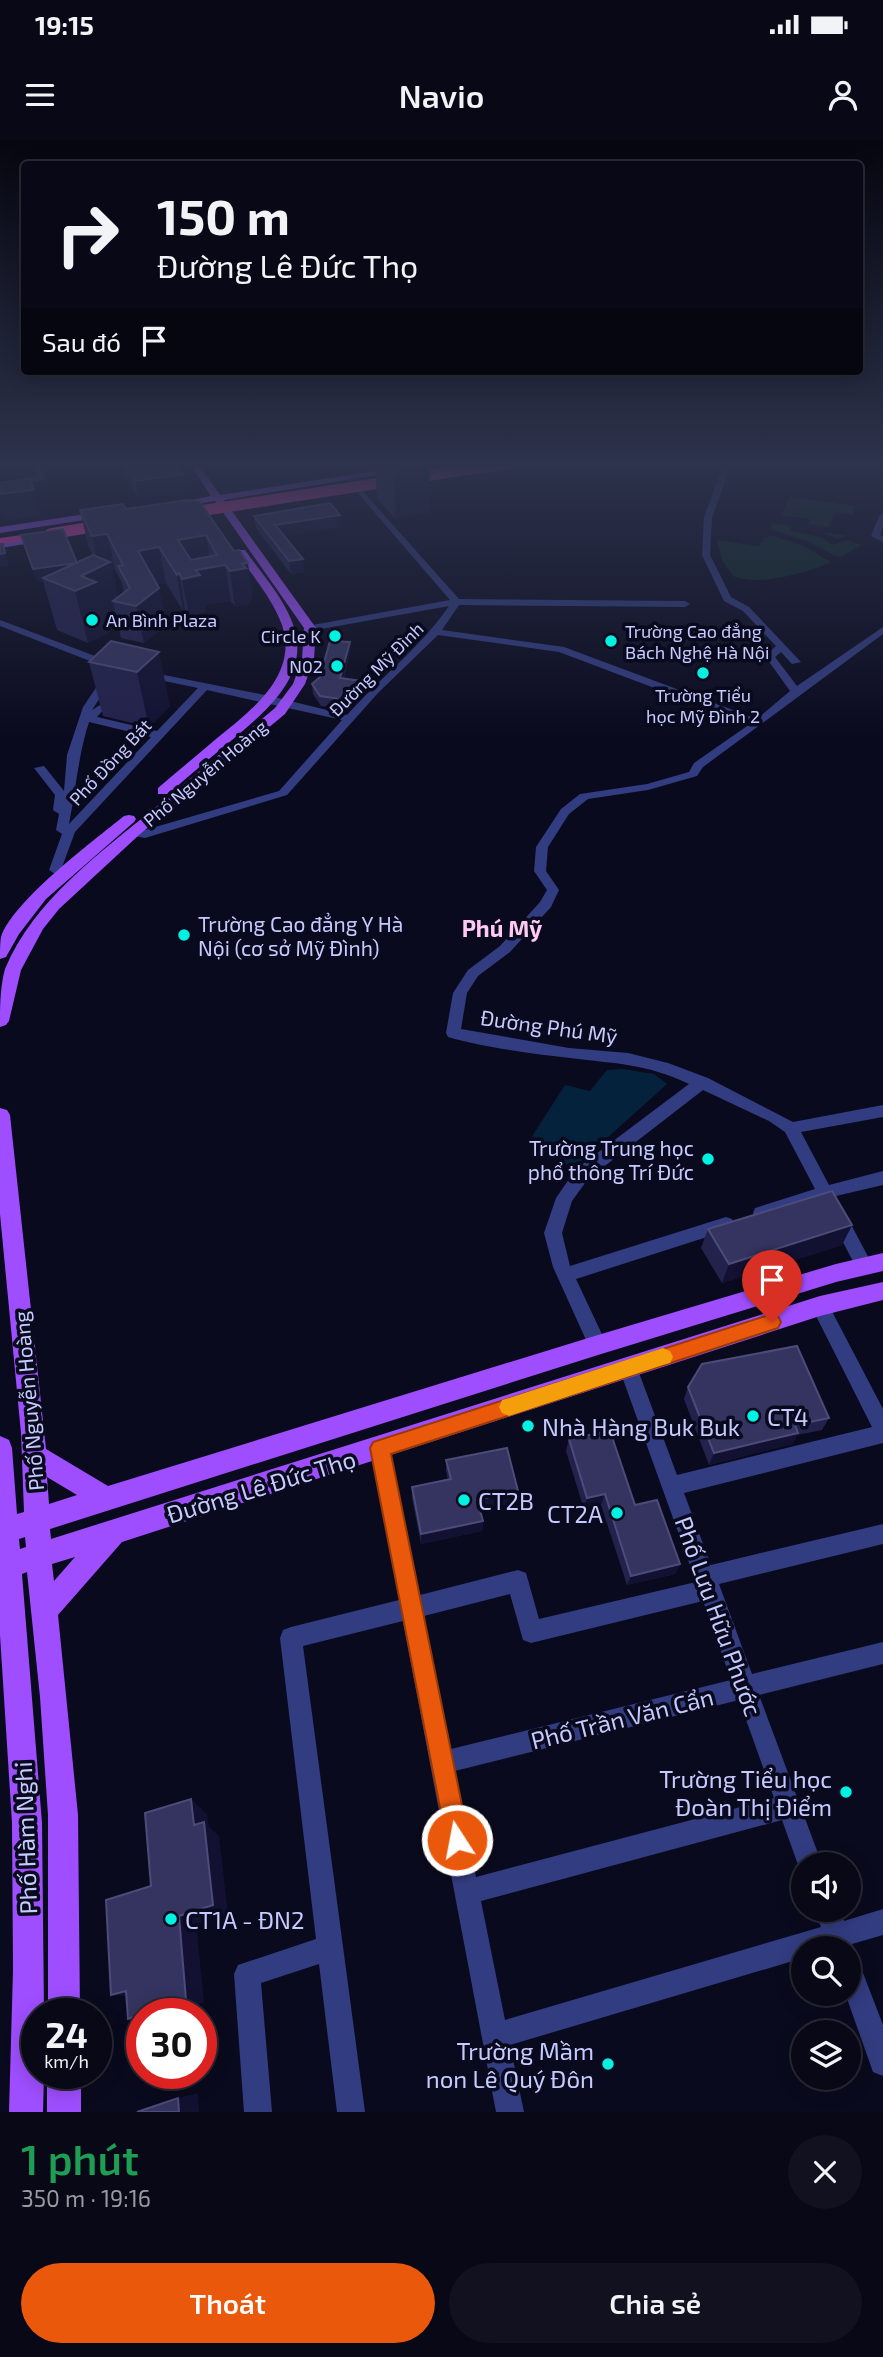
<!DOCTYPE html>
<html lang="vi">
<head>
<meta charset="utf-8">
<style>
  :root { --surface:#080816; --page:#11111f; --text:#f1f3f6; --muted:#989aa1; --line:#292935; --accent:#ea580c }
  body { margin:0; font-family:"Exo 2",sans-serif; background:var(--page); color:var(--text); height:100vh; display:flex; flex-direction:column; font-size:26px; white-space:nowrap }
  * { box-sizing:border-box; margin:0 }
  p { font-size:23px; color:var(--muted) }
  .icon { flex:none; width:38px; height:38px; fill:none; stroke:currentColor; stroke-width:2; stroke-linecap:round; stroke-linejoin:round }
  .map { position:relative; height:1972px; overflow:hidden }
  .drawer { display:flex; flex-direction:column; background:var(--surface); flex:1 }
  .drawer>* { flex:none }
  .hud { position:absolute; left:21px; top:21px; width:842px; height:214px; border-radius:7px; box-shadow:0 4px 18px #0003,0 0 0 2px var(--line); background:#080816; color:var(--text); overflow:hidden }
  .tools { position:absolute; left:791px; top:1712px; display:grid; gap:14px }
  .tools a { display:grid; place-items:center; width:70px; height:70px; border-radius:50%; background:var(--surface); box-shadow:0 4px 18px #0003,0 0 0 2px var(--line); font-size:35px }
  .speed { position:absolute; left:21px; top:1858px; display:flex; gap:14px; font-size:35px; font-weight:700; text-align:center }
  .speed>* { display:grid; place-content:center; width:91px; height:91px; border-radius:50%; background:var(--surface); box-shadow:0 4px 18px #0003,0 0 0 2px var(--line); line-height:1 }
  .speed small { font-size:18px; font-weight:400 }
  .speed .limit { border:10px solid #d22; background:#fff; color:#111 }
  .pin { position:absolute; display:grid; place-items:center; width:60px; height:60px; color:#fff; margin:-72px -30px; border-radius:50% 50% 50% 0; rotate:-45deg; box-shadow:0 0 7px #0007 }
  .pin .icon { rotate:45deg }
  .me { position:absolute; width:77px; margin:-38px; rotate:349deg; stroke-linejoin:round; filter:drop-shadow(0 0 5px #0008) }
  .turn { display:flex; align-items:center; gap:24px; height:147px; padding:0 21px; font-size:32px }
  .turn .icon { width:91px; height:91px; stroke-width:2.5 }
  .turn b { display:block; font-size:49px; line-height:60px }
  .then { display:flex; align-items:center; height:66px; padding:0 21px; background:#0003; gap:14px; font-size:26px }
  .round { display:grid; place-items:center; flex:none; width:74px; height:74px; border-radius:37px; background:var(--page) }
  .head { display:flex; align-items:center; justify-content:space-between; height:119px; padding:0 21px }
  h1 { font-size:42px; font-weight:600; line-height:52px; color:#1e9e55 }
  .action { display:flex; gap:14px; margin-top:auto; padding:14px 21px }
  .action a { flex:1; height:80px; border-radius:42px; background:var(--accent); color:#fff; font-size:28px; font-weight:600; line-height:80px; text-align:center }
  .action a+a { background:var(--page); color:var(--text) }
  .status { display:flex; justify-content:space-between; align-items:center; height:49px; padding:0 35px; background:var(--surface); direction:ltr }
  .status svg { height:19px; fill:currentColor }
  header { display:flex; justify-content:space-between; align-items:center; height:91px; padding:0 21px; background:var(--surface); font-size:32px; font-weight:600 }
  .map>svg:first-child { display:block }
</style>
</head>
<body>
<div class="status"><b>19:15</b><svg viewBox="0 0 49 12"><path d="M0 12V9h3v3zM5 12V6h3v6zM10 12V3h3v9zM15 12V0h3v12zM26 1h20v11H26zM47 4h2v5h-2z"/></svg></div>
<header><svg class="icon" aria-label="menu" viewBox="0 0 24 24"><path d="M4 6h16M4 12h16M4 18h16"/></svg>Navio<svg class="icon" aria-label="person" viewBox="0 0 24 24"><circle cx="12" cy="8" r="4"/><path d="M4 21q1-7 8-7t8 7"/></svg></header>
<div class="map">
<svg width="883" height="1972" viewBox="0 0 883 1972">
  <rect width="100%" height="100%" fill="#0a0a1e"/>
  <path fill="#0d2823" d="M 789,357 L 855,366 L 853,375 L 834,372 L 829,387 L 809,384 L 810,379 L 782,375 Z
    M 772,383 L 848,396 L 837,399 L 820,391 L 791,387 L 790,391 L 820,397 L 833,405 L 847,400 L 861,405 L 841,417 L 836,416 L 806,401 L 770,389 Z
    M 773,396 L 802,405 L 831,422 C 807,433 757,447 733,436 L 722,420 L 717,400 L 759,406 L 764,397 Z"/>
  <path fill="#05223c" d="M 623,929 L 654,934 L 667,944 L 578,1024 L 568,1025 L 531,1005 L 533,995 L 565,945 L 590,951 L 607,930 Z"/>
  <g fill="none" stroke-linecap="round" stroke-linejoin="round">
    <path fill="#323c80" fill-rule="evenodd" d="M 25,323 L 40,325 L 45,340 L 0,346 L 0,342 L 37,336 L 34,328 Z
      M 724,323 L 732,323 L 712,377 L 710,415 L 731,457 L 749,467 L 801,522 L 792,524 L 781,512 L 775,517 L 797,546 L 883,487 L 883,494 L 703,627 L 697,636 L 648,650 L 588,659 L 569,674 L 548,707 L 546,731 L 559,750 L 551,767 L 510,812 L 478,836 L 467,853 L 461,889 L 569,908 L 628,913 L 668,923 L 708,938 L 793,982 L 883,965 L 883,977 L 801,992 L 829,1045 L 883,1031 L 883,1045 L 836,1056 L 873,1126 L 870,1131 L 864,1133 L 858,1131 L 821,1060 L 761,1080 L 755,1078 L 753,1073 L 755,1068 L 815,1049 L 785,992 L 769,981 L 703,950 L 588,1039 L 572,1061 L 562,1093 L 570,1126 L 726,1077 L 732,1079 L 734,1084 L 732,1089 L 576,1139 L 607,1205 L 605,1211 L 598,1213 L 591,1211 L 553,1127 L 544,1093 L 556,1058 L 576,1029 L 689,944 C 644,923 617,924 570,918 C 532,914 483,907 448,897 L 446,893 L 453,853 L 468,830 L 500,806 L 540,762 L 547,750 L 534,731 L 536,707 L 561,669 L 580,654 L 647,644 L 689,632 L 694,623 L 750,584 L 559,512 L 438,495 L 378,553 L 287,655 L 145,698 L 130,695 L 130,689 L 145,690 L 279,651 L 342,580 L 207,550 L 75,692 L 61,730 L 55,734 L 49,730 L 62,694 L 56,690 L 59,674 L 53,670 L 55,655 L 34,628 L 44,626 L 64,651 L 67,615 L 83,567 L 104,536 L 108,535 L 113,538 L 92,570 L 100,565 L 105,568 L 97,577 L 157,591 L 198,548 L 140,536 L 139,534 L 144,531 L 270,556 L 347,575 C 380,538 421,507 449,466 L 310,491 L 305,488 L 307,486 L 450,460 L 357,352 L 360,348 L 459,459 L 685,461 L 690,464 L 685,467 L 459,465 L 442,490 L 564,507 L 757,579 L 790,551 L 765,516 L 776,506 L 743,471 L 724,461 L 702,415 L 704,377 ZM 89,582 L 151,597 L 69,684 C 76,649 78,616 89,582 Z
      M 883,374 L 883,386 L 880,395 L 883,396 L 883,402 L 871,396 L 879,376 Z
      M 0,480 L 116,524 L 117,526 L 108,528 L 0,486 Z
      M 820,1158 L 826,1160 L 883,1269 L 883,1303 L 684,1353 L 711,1425 L 883,1384 L 883,1404 L 719,1444 L 752,1534 L 883,1502 L 883,1524 L 759,1555 L 822,1724 L 803,1724 L 803,1734 L 801,1733 L 782,1680 L 481,1761 L 505,1880 L 821,1787 L 814,1769 L 840,1769 L 844,1781 L 883,1769 L 883,1795 L 852,1804 L 854,1808 L 850,1817 L 858,1820 L 883,1885 L 883,1936 L 873,1932 L 845,1853 L 849,1853 L 849,1808 L 803,1808 L 803,1818 L 510,1905 L 524,1972 L 496,1972 L 403,1481 L 303,1506 L 365,1972 L 337,1972 L 319,1824 L 261,1843 L 272,1972 L 244,1972 L 234,1834 L 238,1825 L 316,1799 L 280,1498 L 283,1490 L 291,1487 L 399,1460 L 370,1308 L 373,1301 L 380,1299 L 387,1301 L 390,1308 L 420,1455 L 518,1430 L 526,1433 L 539,1479 L 696,1442 L 619,1228 L 621,1222 L 628,1219 L 635,1222 L 677,1335 L 872,1287 L 811,1166 L 814,1160 ZM 510,1454 L 523,1500 L 531,1503 L 703,1461 L 731,1540 L 451,1609 L 424,1476 ZM 739,1560 L 774,1658 L 476,1737 L 455,1631 Z"/>
    <path fill="#9f4eff" fill-rule="evenodd" d="M 189,323 L 198,323 L 220,355 L 426,323 L 451,323 L 224,360 L 316,488 L 314,519 L 305,544 L 285,574 L 139,695 L 59,769 L 43,789 L 21,830 L 9,881 L 6,885 L 0,887 C 0,868 0,847 5,829 C 34,760 100,713 156,667 C 196,634 236,601 275,568 L 293,544 L 302,519 L 304,488 L 215,361 L 171,368 L 166,365 L 211,356 Z
      M 512,323 L 536,323 L 488,333 L 483,330 Z
      M 106,371 L 110,372 L 110,376 L 0,393 L 0,387 Z
      M 46,395 L 50,396 L 50,400 L 0,408 L 0,402 Z
      M 237,410 L 245,410 C 262,434 285,459 294,487 C 311,539 260,576 226,605 C 206,621 187,638 168,654 L 158,654 L 158,648 C 177,632 197,615 216,599 C 250,571 299,536 282,485 C 272,458 252,435 236,412 Z
      M 129,675 L 134,676 L 136,679 L 134,682 L 46,759 L 19,794 L 6,817 L 0,819 C 0,812 0,803 1,797 C 14,760 92,702 124,676 Z
      M 0,968 L 7,970 L 10,975 L 46,1309 L 108,1346 L 598,1195 L 836,1124 L 883,1113 L 883,1131 L 836,1142 L 598,1215 L 50,1389 L 51,1399 L 820,1156 L 883,1142 L 883,1160 L 820,1176 L 122,1402 L 58,1475 L 78,1675 L 80,1874 L 48,1874 L 48,1675 L 40,1557 L 27,1432 L 22,1434 L 42,1683 L 44,1874 L 37,1874 L 37,1934 L 44,1934 L 43,1972 L 9,1972 L 13,1830 L 12,1683 L 0,1495 L 0,1296 L 9,1300 L 12,1308 L 17,1374 L 24,1372 L 21,1293 L 0,1074 ZM 47,1337 L 77,1355 L 49,1364 ZM 25,1397 L 26,1407 L 20,1409 L 19,1399 ZM 75,1417 L 54,1441 L 52,1424 Z
      M 47,1934 L 81,1934 L 81,1972 L 47,1972 Z"/>
    <path fill="#ff42bc" fill-rule="evenodd" d="M 50,391 L 56,394 L 54,396 L 0,404 L 0,398 Z"/>
    <path stroke="#ff42bc" stroke-width="11" d="M 180,374 L 509,323
      M 50,394 L 110,384"/>
  </g>
  <path fill="#23224d" fill-rule="evenodd" d="M 120,323 L 175,323 L 183,334 L 186,352 L 139,359 L 122,331 Z
    M 375,323 L 425,323 L 429,325 L 430,372 L 395,378 L 377,359 Z
    M 187,360 L 253,459 L 250,459 L 250,464 L 235,467 L 231,461 L 205,465 L 206,472 L 189,475 L 185,470 L 183,471 L 166,443 L 157,444 L 167,485 L 144,503 L 121,498 L 116,476 L 105,481 L 108,493 L 88,503 L 57,490 L 43,441 L 37,442 L 21,395 L 77,423 L 93,416 L 88,405 L 80,370 L 126,369 ZM 115,429 L 122,443 L 124,453 L 118,457 L 112,430 Z
    M 254,376 L 341,387 L 284,396 L 304,432 L 291,434 L 256,388 Z
    M 111,501 L 170,566 L 149,587 L 103,576 L 89,522 Z
    M 350,512 L 344,538 L 362,541 L 363,552 L 348,570 L 321,566 L 313,554 L 312,544 Z
    M 852,1085 L 842,1105 L 722,1143 L 701,1108 L 708,1089 Z
    M 688,1247 L 829,1278 L 822,1290 L 797,1295 L 792,1304 L 709,1325 L 684,1259 Z
    M 569,1299 L 635,1365 L 680,1424 L 675,1434 L 627,1445 L 601,1365 L 584,1369 L 566,1311 Z
    M 446,1320 L 518,1351 L 517,1362 L 480,1370 L 483,1381 L 482,1391 L 421,1404 L 412,1358 L 412,1347 L 448,1340 L 446,1331 Z"/>
  <path fill="#121132" d="M 0,323 L 31,323 L 33,334 L 0,339 Z
    M 429,325 L 430,372 L 395,378 L 394,330 Z
    M 183,334 L 186,352 L 139,359 L 135,341 Z
    M 34,350 L 41,376 L 2,381 L 0,374 L 0,354 Z
    M 340,375 L 341,387 L 277,398 L 275,385 Z
    M 107,394 L 115,429 L 112,430 L 120,463 L 113,461 L 116,476 L 105,481 L 108,493 L 88,503 L 75,451 L 81,436 L 99,427 L 92,396 Z
    M 206,395 L 211,427 L 225,425 L 231,461 L 205,465 L 206,472 L 189,475 L 182,439 L 178,400 Z
    M 159,407 L 166,443 L 145,447 L 138,411 Z
    M 5,413 L 9,426 L 0,427 L 0,414 Z
    M 303,419 L 304,432 L 291,434 L 289,421 Z
    M 77,423 L 43,438 L 43,441 L 37,442 L 33,429 Z
    M 248,423 L 253,459 L 250,459 L 250,464 L 235,467 L 230,431 L 242,424 Z
    M 179,433 L 185,470 L 183,471 L 177,435 Z
    M 159,448 L 167,485 L 144,503 L 136,466 Z
    M 350,502 L 350,512 L 341,548 L 340,538 Z
    M 159,512 L 170,566 L 149,587 L 137,532 Z
    M 362,541 L 363,552 L 348,570 L 347,560 Z
    M 852,1085 L 842,1105 L 722,1143 L 729,1124 Z
    M 798,1293 L 792,1304 L 709,1325 L 714,1313 Z
    M 518,1351 L 517,1362 L 477,1370 L 477,1360 Z
    M 605,1354 L 601,1365 L 584,1369 L 587,1358 Z
    M 483,1381 L 482,1391 L 421,1404 L 421,1394 Z
    M 680,1424 L 675,1434 L 627,1445 L 631,1436 Z
    M 191,1659 L 207,1674 L 209,1687 L 219,1696 L 228,1774 L 196,1784 L 204,1862 L 167,1874 L 143,1874 L 179,1776 L 194,1685 Z
    M 126,1851 L 134,1857 L 111,1855 Z
    M 142,1875 L 142,1880 L 128,1879 Z
    M 198,1953 L 199,1972 L 179,1972 L 178,1958 Z"/>
  <path fill="#353460" stroke="#4c4b79" stroke-width="2" fill-rule="evenodd" d="M 124,323 L 175,323 L 183,334 L 135,341 Z
    M 387,323 L 425,323 L 429,325 L 394,330 Z
    M 30,339 L 34,350 L 0,354 L 0,343 Z
    M 187,360 L 200,362 L 234,411 L 239,410 L 248,423 L 242,424 L 246,428 L 230,431 L 225,425 L 196,430 L 200,435 L 182,439 L 179,433 L 177,435 L 159,407 L 138,411 L 159,448 L 136,466 L 113,461 L 130,448 L 118,426 L 123,425 L 107,394 L 92,396 L 80,370 L 123,364 L 126,369 ZM 206,395 L 217,415 L 191,420 L 178,400 Z
    M 330,363 L 340,375 L 275,385 L 303,419 L 289,421 L 254,376 Z
    M 63,389 L 77,423 L 33,429 L 21,395 Z
    M 0,404 L 3,404 L 5,413 L 0,414 Z
    M 93,415 L 110,422 L 81,436 L 96,442 L 75,451 L 43,438 Z
    M 111,501 L 159,512 L 137,532 L 89,522 Z
    M 330,501 L 350,502 L 340,538 L 362,541 L 347,560 L 320,556 L 312,544 L 320,537 Z
    M 832,1051 L 852,1085 L 729,1124 L 708,1089 Z
    M 797,1206 L 829,1278 L 795,1285 L 798,1293 L 714,1313 L 688,1247 L 702,1224 Z
    M 610,1291 L 635,1365 L 657,1360 L 680,1424 L 631,1436 L 605,1354 L 587,1358 L 569,1299 Z
    M 507,1308 L 518,1351 L 477,1360 L 483,1381 L 421,1394 L 412,1347 L 451,1339 L 446,1320 Z
    M 191,1659 L 194,1685 L 204,1682 L 213,1765 L 179,1776 L 186,1860 L 128,1879 L 126,1851 L 111,1855 L 106,1760 L 151,1746 L 145,1673 Z
    M 178,1958 L 179,1972 L 137,1972 Z"/>
  <linearGradient id="sky" x2="0" y2="1"><stop stop-color="#060610"/><stop offset="0.54" stop-color="#2d334c"/><stop offset="1" stop-color="#2d334c" stop-opacity="0"/></linearGradient>
  <rect width="883" height="599" fill="url(#sky)"/>
  <path fill="#ea580c" stroke="#983908" stroke-width="2" d="M 772,1174 L 778,1176 L 781,1182 L 778,1188 L 391,1314 L 469,1700 L 465,1709 L 457,1713 L 448,1709 L 370,1308 L 373,1302 Z"/>
  <path fill="#f59e0b" d="M 663,1208 L 670,1211 L 673,1217 L 670,1223 L 663,1225 L 509,1276 L 502,1273 L 499,1267 L 502,1260 L 509,1258 Z"/>
  <g fill="#00f2e2" stroke="#0a0a1e" stroke-width="2.5">
    <circle cx="92" cy="480" r="7"/>
    <circle cx="335" cy="496" r="7"/>
    <circle cx="611" cy="501" r="7"/>
    <circle cx="337" cy="526" r="7"/>
    <circle cx="703" cy="533" r="7"/>
    <circle cx="184" cy="795" r="7"/>
    <circle cx="708" cy="1019" r="7"/>
    <circle cx="753" cy="1276" r="7"/>
    <circle cx="528" cy="1286" r="7"/>
    <circle cx="464" cy="1360" r="7"/>
    <circle cx="617" cy="1373" r="7"/>
    <circle cx="846" cy="1652" r="7"/>
    <circle cx="171" cy="1779" r="7"/>
    <circle cx="608" cy="1924" r="7"/>
  </g>
  <g text-anchor="middle" dominant-baseline="central" stroke-width="7" stroke-linejoin="round" paint-order="stroke">
    <g font-size="18" fill="#c7caff" stroke="#0a0a1e" text-anchor="start">
      <text x="106" y="480">An Bình Plaza</text>
      <text x="625" y="491">Trường Cao đẳng<tspan x="625" dy="21">Bách Nghệ Hà Nội</tspan></text>
      <text x="321" y="496" text-anchor="end">Circle K</text>
      <text x="323" y="526" text-anchor="end">N02</text>
      <text x="703" y="555" text-anchor="middle">Trường Tiểu<tspan x="703" dy="21">học Mỹ Đình 2</tspan></text>
    </g>
    <g font-size="18" fill="#c7caff" stroke="#0a0a1e">
      <text transform="translate(376 529) rotate(-45)">Đường Mỹ Đình</text>
      <text transform="translate(110 622) rotate(-47)">Phố Đồng Bát</text>
      <text transform="translate(205 633) rotate(-40)">Phố Nguyễn Hoàng</text>
    </g>
    <g font-size="21" fill="#c7caff" stroke="#0a0a1e" text-anchor="start">
      <text x="198" y="783">Trường Cao đẳng Y Hà<tspan x="198" dy="24">Nội (cơ sở Mỹ Đình)</tspan></text>
      <text x="694" y="1007" text-anchor="end">Trường Trung học<tspan x="694" dy="24">phổ thông Trí Đức</tspan></text>
    </g>
    <g font-size="21" fill="#c7caff" stroke="#0a0a1e">
      <text transform="translate(549 886) rotate(8)">Đường Phú Mỹ</text>
      <text transform="translate(28 1261) rotate(-95)">Phố Nguyễn Hoàng</text>
    </g>
    <g font-size="23" font-weight="bold" fill="#ffc9f4" stroke="#0a0a1e">
      <text x="502" y="788">Phú Mỹ</text>
    </g>
    <g font-size="24" fill="#c7caff" stroke="#0a0a1e" text-anchor="start">
      <text x="767" y="1276">CT4</text>
      <text x="542" y="1286">Nhà Hàng Buk Buk</text>
      <text x="478" y="1360">CT2B</text>
      <text x="603" y="1373" text-anchor="end">CT2A</text>
      <text x="832" y="1638" text-anchor="end">Trường Tiểu học<tspan x="832" dy="28">Đoàn Thị Điểm</tspan></text>
      <text x="185" y="1779">CT1A - ĐN2</text>
      <text x="594" y="1910" text-anchor="end">Trường Mầm<tspan x="594" dy="28">non Lê Quý Đôn</tspan></text>
    </g>
    <g font-size="24" fill="#c7caff" stroke="#0a0a1e">
      <text transform="translate(261 1346) rotate(-17)">Đường Lê Đức Thọ</text>
      <text transform="translate(719 1476) rotate(70)">Phố Lưu Hữu Phước</text>
      <text transform="translate(622 1578) rotate(-14)">Phố Trần Văn Cẩn</text>
      <text transform="translate(25 1698) rotate(-92)">Phố Hàm Nghi</text>
    </g>
  </g>
</svg>
<div class="tools">
<a><svg class="icon" aria-label="sound" viewBox="0 0 24 24"><path d="M4 9h4l5-4v14l-5-4H4zM17 9q2 3 0 6"/></svg></a>
<a><svg class="icon" aria-label="search" viewBox="0 0 24 24"><circle cx="10" cy="10" r="6"/><path d="M15 15l6 6"/></svg></a>
<a><svg class="icon" aria-label="layers" viewBox="0 0 24 24"><path d="M12 4l9 5-9 5-9-5zM3 14l9 5 9-5"/></svg></a>
</div>
<div class="speed"><div>24<small>km/h</small></div><div class="limit">30</div></div>
<div class="pin" style="left:772px;top:1182px;background:#d93025"><svg class="icon" aria-label="arrive" viewBox="0 0 24 24"><path d="M6 21V4h12l-3 4 3 4H6"/></svg></div>
<svg class="me" style="left:457px;top:1700px" viewBox="-20 -20 40 40"><circle r="17" fill="#ea580c" stroke="#fff" stroke-width="3"/><path d="M0-11L8 9 0 5-8 9z" fill="#fff"/></svg>
<div class="hud">
<div class="turn"><svg class="icon" aria-label="right" viewBox="0 0 24 24"><path d="M7 20v-9h11M14 6l5 5-5 5"/></svg><div><b>150 m</b>Đường Lê Đức Thọ</div></div>
<div class="then">Sau đó<svg class="icon" aria-label="arrive" viewBox="0 0 24 24"><path d="M6 21V4h12l-3 4 3 4H6"/></svg></div>
</div>
</div>
<section class="drawer">
<div class="head"><div><h1>1 phút</h1><p>350 m · 19:16</p></div><a class="round"><svg class="icon" aria-label="close" viewBox="0 0 24 24"><path d="M6 6l12 12M18 6L6 18"/></svg></a></div>
<div class="action"><a>Thoát</a><a>Chia sẻ</a></div>
</section>
</body>
</html>
